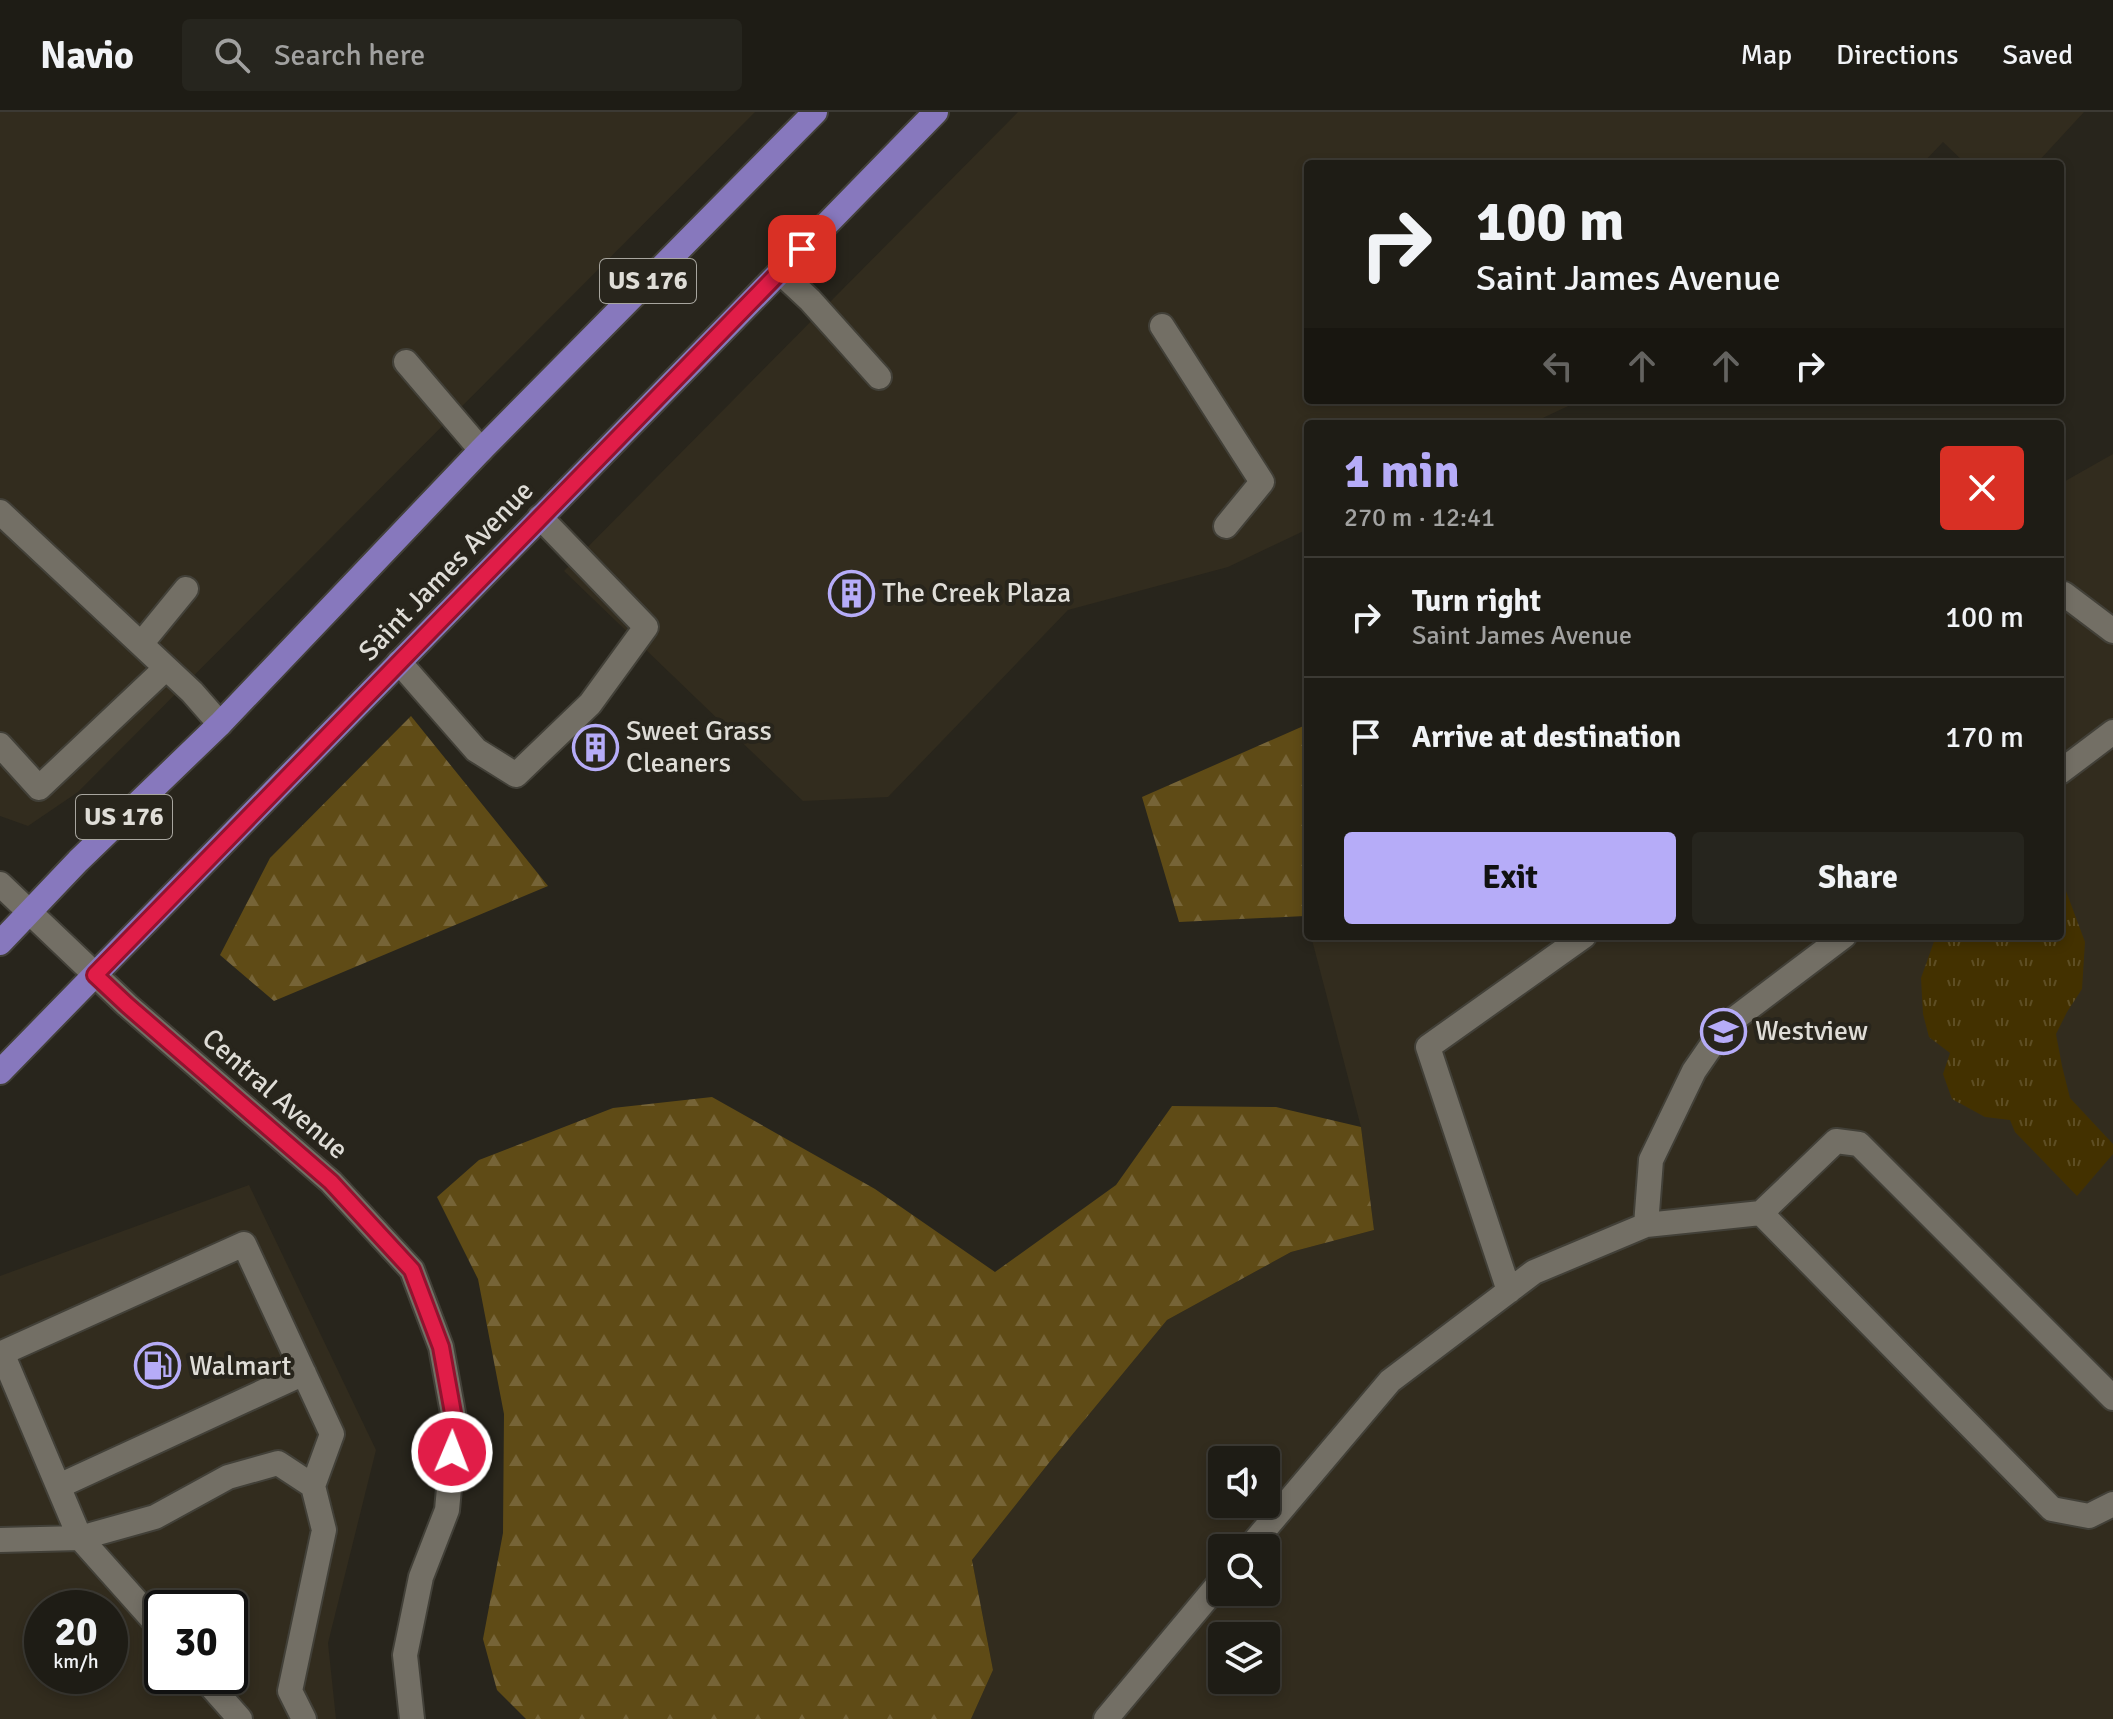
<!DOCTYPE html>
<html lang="en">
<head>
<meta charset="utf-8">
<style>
  :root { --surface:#1e1c15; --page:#26251e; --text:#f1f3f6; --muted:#a1a1a0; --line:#3c3a34; --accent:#b6acf8 }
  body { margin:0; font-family:Signika,sans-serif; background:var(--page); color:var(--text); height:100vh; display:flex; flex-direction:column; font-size:30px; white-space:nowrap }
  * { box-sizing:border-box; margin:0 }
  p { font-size:26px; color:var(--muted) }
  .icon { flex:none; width:44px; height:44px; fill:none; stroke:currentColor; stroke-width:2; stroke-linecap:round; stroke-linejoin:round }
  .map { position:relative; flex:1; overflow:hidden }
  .sheet { position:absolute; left:1304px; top:308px; width:760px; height:520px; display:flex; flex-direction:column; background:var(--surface); border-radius:8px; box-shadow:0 4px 12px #0003,0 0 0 2px var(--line) }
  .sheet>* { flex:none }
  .top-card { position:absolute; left:1304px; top:48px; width:760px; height:244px; border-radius:8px; box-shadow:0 4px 12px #0003,0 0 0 2px var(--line); background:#1e1c15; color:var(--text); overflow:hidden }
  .controls { position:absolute; left:1208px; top:1334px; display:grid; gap:16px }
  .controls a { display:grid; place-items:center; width:72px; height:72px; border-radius:8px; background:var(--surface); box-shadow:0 4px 12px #0003,0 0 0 2px var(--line); font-size:40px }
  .speed { position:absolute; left:24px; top:1478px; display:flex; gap:16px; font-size:40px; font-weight:700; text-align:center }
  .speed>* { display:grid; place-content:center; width:104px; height:104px; border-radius:50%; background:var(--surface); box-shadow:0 4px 12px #0003,0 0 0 2px var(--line); line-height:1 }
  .speed small { font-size:20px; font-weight:400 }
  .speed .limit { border:4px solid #111; border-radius:12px; background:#fff; color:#111 }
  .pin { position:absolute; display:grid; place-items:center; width:68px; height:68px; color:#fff; margin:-34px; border-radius:16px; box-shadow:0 4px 12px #0006 }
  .me { position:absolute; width:88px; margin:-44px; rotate:1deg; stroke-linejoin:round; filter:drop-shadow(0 0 6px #0008) }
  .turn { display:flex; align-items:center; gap:28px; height:168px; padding:0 40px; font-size:36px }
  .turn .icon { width:104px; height:104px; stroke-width:2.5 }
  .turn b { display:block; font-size:56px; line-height:68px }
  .lanes { display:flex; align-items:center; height:76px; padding:0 40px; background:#0003; justify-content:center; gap:40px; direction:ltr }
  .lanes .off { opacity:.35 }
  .round { display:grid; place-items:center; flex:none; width:84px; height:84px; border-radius:8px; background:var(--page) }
  .headline { display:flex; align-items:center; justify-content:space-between; height:136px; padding:0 40px }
  h1 { font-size:48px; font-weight:800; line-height:60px; color:var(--accent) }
  .primary-button { display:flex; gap:16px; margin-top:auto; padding:16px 40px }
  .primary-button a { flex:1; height:92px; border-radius:8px; background:var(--accent); color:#111; font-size:32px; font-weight:800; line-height:92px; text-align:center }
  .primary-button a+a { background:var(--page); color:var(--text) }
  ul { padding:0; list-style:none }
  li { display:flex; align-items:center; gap:24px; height:120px; padding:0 40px; border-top:2px solid var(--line) }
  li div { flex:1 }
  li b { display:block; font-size:30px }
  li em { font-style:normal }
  header { display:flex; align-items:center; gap:48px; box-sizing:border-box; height:112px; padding:0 40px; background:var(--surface); border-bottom:2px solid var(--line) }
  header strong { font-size:38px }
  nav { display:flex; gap:44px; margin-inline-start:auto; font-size:28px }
  .search { width:560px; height:72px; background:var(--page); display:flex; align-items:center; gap:20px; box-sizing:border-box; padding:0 28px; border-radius:8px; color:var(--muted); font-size:30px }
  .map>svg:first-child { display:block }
</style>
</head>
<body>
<header>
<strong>Navio</strong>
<div class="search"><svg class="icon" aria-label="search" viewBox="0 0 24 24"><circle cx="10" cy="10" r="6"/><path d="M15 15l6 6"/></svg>Search here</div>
<nav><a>Map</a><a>Directions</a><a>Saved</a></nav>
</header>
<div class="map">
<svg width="2113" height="1607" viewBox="0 0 2113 1607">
  <defs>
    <pattern id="grass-tufts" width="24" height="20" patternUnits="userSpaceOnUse" patternTransform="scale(2)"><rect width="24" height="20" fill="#433100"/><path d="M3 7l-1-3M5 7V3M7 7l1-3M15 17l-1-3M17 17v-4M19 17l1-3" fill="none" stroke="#5e4e24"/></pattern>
    <pattern id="forest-firs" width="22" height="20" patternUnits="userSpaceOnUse" patternTransform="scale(2)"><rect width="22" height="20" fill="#5f4b16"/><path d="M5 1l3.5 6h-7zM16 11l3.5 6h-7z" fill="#766437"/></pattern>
  </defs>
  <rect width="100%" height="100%" fill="#28251c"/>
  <path fill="#322c1e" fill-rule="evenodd" d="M 0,0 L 755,0 L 78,680 L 28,714 L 0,704 Z
    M 1018,0 L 2084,0 L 2036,52 L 1966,52 L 1943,30 L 1922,52 L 1308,52 L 1308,288 L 1581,288 L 1530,312 L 1308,312 L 1308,417 L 1228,455 L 1068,498 L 888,685 L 803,689 L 564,459 Z
    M 2113,342 L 2113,1607 L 971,1607 L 993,1558 L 972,1448 L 1048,1352 L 1167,1208 L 1291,1140 L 1374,1118 L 1361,1015 L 1311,824 L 2060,824 L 2060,372 ZM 1222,1348 L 1266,1348 L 1266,1392 L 1222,1392 ZM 1222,1436 L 1266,1436 L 1266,1480 L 1222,1480 ZM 1222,1524 L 1266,1524 L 1266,1568 L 1222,1568 Z
    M 249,1073 L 376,1338 L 328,1531 L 336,1607 L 0,1607 L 0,1164 ZM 42,1496 L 110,1496 L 110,1564 L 42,1564 ZM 162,1496 L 230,1496 L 230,1564 L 162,1564 Z"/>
  <path fill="url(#grass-tufts)" d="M 2060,769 L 2063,771 L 2085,830 L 2082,877 L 2067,900 L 2056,922 L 2062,954 L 2070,986 L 2113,1032 L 2113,1042 L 2077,1084 L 2015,1020 L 2010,1008 L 1985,1005 L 1952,987 L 1943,962 L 1950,941 L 1929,925 L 1923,902 L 1921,866 L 1936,824 L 2060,824 Z"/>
  <path fill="url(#forest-firs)" d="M 411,604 L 548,774 L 274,889 L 220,843 L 270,746 Z
    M 1308,612 L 1308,802 L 1305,804 L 1179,810 L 1142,685 Z
    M 712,985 L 875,1077 L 995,1160 L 1116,1073 L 1172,994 L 1276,995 L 1361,1015 L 1374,1118 L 1291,1140 L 1167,1208 L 1048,1352 L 972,1448 L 993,1558 L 971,1607 L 526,1607 L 497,1578 L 483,1527 L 503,1421 L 504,1302 L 478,1167 L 437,1085 L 479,1048 L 613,996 Z"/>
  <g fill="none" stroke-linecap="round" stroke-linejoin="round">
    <defs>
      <path id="minor" d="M 780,160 L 810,188 L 879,265
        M 1162,214 L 1262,370 L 1226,414
        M 406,250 L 481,338
        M 0,400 L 192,580 L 220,612
        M 2060,485 L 2064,482 L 2113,519
        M 141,532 L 186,477
        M 399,550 L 476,638 L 516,663 L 590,592 L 646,515 L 540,405
        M 0,633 L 39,676 L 166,556
        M 2060,660 L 2113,620
        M 0,772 L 127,893 L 331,1070 L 412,1158 L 441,1235 L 455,1312 L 447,1398 L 421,1465 L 405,1543 L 412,1607
        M 1761,1101 L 2052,1397 L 2089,1404 L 2113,1392
        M 1646,1113 L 1651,1048 L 1694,959 L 1725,914 L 1844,824
        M 1509,1179 L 1428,935 L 1584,824
        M 59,1374 L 304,1261
        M 0,1428 L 80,1426 L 155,1405 L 228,1365 L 278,1351 L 313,1374 L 324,1418 L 290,1579 L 304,1607
        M 1249,1436 L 1390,1269 L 1534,1160 L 1646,1113 L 1761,1101 L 1836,1029 L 1859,1032 L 2113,1286
        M 162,1518 L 80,1426 L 2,1241 L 244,1132 L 332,1322 L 313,1374
        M 202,1564 L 240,1607
        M 1106,1607 L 1222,1468"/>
      <path id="major" d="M 0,831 L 78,749 L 220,612 L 481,338 L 815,0
        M 0,960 L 936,0"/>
    </defs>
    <use href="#minor" stroke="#424038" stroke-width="28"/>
    <use href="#major" stroke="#424038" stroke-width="28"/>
    <use href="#minor" stroke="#736f65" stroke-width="24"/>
    <use href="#major" stroke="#8778bd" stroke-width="24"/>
  </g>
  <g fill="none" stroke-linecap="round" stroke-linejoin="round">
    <defs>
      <path id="route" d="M 452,1340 L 455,1312 L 441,1235 L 412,1158 L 331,1070 L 127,893 L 95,863 L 802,137"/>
    </defs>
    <use href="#route" stroke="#92132f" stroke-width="20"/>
    <use href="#route" stroke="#e11d48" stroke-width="14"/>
  </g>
  <defs>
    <symbol id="building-ring" viewBox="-11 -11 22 22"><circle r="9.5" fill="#28251c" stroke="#b6acf8" stroke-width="1.5"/><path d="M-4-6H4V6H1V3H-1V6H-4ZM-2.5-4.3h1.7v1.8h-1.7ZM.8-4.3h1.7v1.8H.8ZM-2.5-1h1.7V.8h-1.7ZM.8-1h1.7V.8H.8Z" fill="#b6acf8"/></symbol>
    <symbol id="school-ring" viewBox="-11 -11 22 22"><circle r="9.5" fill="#28251c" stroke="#b6acf8" stroke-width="1.5"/><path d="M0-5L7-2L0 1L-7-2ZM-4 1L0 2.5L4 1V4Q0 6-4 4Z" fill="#b6acf8"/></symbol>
    <symbol id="fuel-ring" viewBox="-11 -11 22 22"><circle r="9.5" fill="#28251c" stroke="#b6acf8" stroke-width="1.5"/><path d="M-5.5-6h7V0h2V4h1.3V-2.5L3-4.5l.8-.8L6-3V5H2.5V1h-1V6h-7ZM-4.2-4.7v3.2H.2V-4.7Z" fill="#b6acf8"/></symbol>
  </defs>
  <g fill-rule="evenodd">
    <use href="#building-ring" x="826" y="456" width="51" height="51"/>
    <use href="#building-ring" x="570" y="610" width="51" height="51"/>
    <use href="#school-ring" x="1698" y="894" width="51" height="51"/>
    <use href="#fuel-ring" x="132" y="1228" width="51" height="51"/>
  </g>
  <g text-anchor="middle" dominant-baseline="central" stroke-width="8" stroke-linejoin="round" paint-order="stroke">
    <g fill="#28251c" stroke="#a8a69f" stroke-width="2">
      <rect x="600" y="147" width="96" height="44" rx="6"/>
      <rect x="76" y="683" width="96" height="44" rx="6"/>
    </g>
    <g font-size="26" font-weight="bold" fill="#dfddd7">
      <text x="648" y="169">US 176</text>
      <text x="124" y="705">US 176</text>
    </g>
    <g font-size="28" fill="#dfddd7" stroke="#28251c">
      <text transform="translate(446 459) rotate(-46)">Saint James Avenue</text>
      <text transform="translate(275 982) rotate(41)">Central Avenue</text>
    </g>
    <g font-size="28" fill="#dfddd7" stroke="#28251c" text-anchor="start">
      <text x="882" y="481">The Creek Plaza</text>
      <text x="626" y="619">Sweet Grass<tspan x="626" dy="32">Cleaners</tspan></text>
      <text x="1755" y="919">Westview</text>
      <text x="189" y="1254">Walmart</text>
    </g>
  </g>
</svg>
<div class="controls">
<a><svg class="icon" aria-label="sound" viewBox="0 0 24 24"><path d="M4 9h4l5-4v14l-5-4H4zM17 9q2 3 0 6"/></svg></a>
<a><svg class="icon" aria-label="search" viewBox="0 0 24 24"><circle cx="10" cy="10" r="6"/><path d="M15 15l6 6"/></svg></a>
<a><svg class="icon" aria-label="layers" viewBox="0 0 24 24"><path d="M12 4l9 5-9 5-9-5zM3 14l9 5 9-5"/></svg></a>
</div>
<div class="speed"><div>20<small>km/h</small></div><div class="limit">30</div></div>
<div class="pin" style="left:802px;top:137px;background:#d93025"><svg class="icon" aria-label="arrive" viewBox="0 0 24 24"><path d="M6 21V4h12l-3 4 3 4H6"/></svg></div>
<svg class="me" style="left:452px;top:1340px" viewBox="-20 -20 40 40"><circle r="17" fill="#e11d48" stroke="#fff" stroke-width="3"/><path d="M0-11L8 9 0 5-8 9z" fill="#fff"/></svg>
<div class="top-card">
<div class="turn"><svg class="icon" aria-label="right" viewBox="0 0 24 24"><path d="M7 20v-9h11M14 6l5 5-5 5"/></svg><div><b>100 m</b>Saint James Avenue</div></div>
<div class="lanes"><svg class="icon off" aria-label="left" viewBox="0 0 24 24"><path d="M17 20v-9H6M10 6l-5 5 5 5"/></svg><svg class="icon off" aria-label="ahead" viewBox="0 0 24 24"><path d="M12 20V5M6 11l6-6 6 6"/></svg><svg class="icon off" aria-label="ahead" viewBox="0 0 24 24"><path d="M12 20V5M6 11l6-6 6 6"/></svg><svg class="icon" aria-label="right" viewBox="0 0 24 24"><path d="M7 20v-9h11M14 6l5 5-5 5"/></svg></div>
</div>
<section class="sheet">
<div class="headline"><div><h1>1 min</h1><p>270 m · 12:41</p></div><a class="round" style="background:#d93025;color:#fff"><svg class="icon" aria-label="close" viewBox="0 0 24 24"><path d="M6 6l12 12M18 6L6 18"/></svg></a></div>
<ul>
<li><svg class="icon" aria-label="right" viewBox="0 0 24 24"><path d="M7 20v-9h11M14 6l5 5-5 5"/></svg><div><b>Turn right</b><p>Saint James Avenue</p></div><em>100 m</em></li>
<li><svg class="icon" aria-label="arrive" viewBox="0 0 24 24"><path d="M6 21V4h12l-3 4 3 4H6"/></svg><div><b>Arrive at destination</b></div><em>170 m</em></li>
</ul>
<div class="primary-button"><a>Exit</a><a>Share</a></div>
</section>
</div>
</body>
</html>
